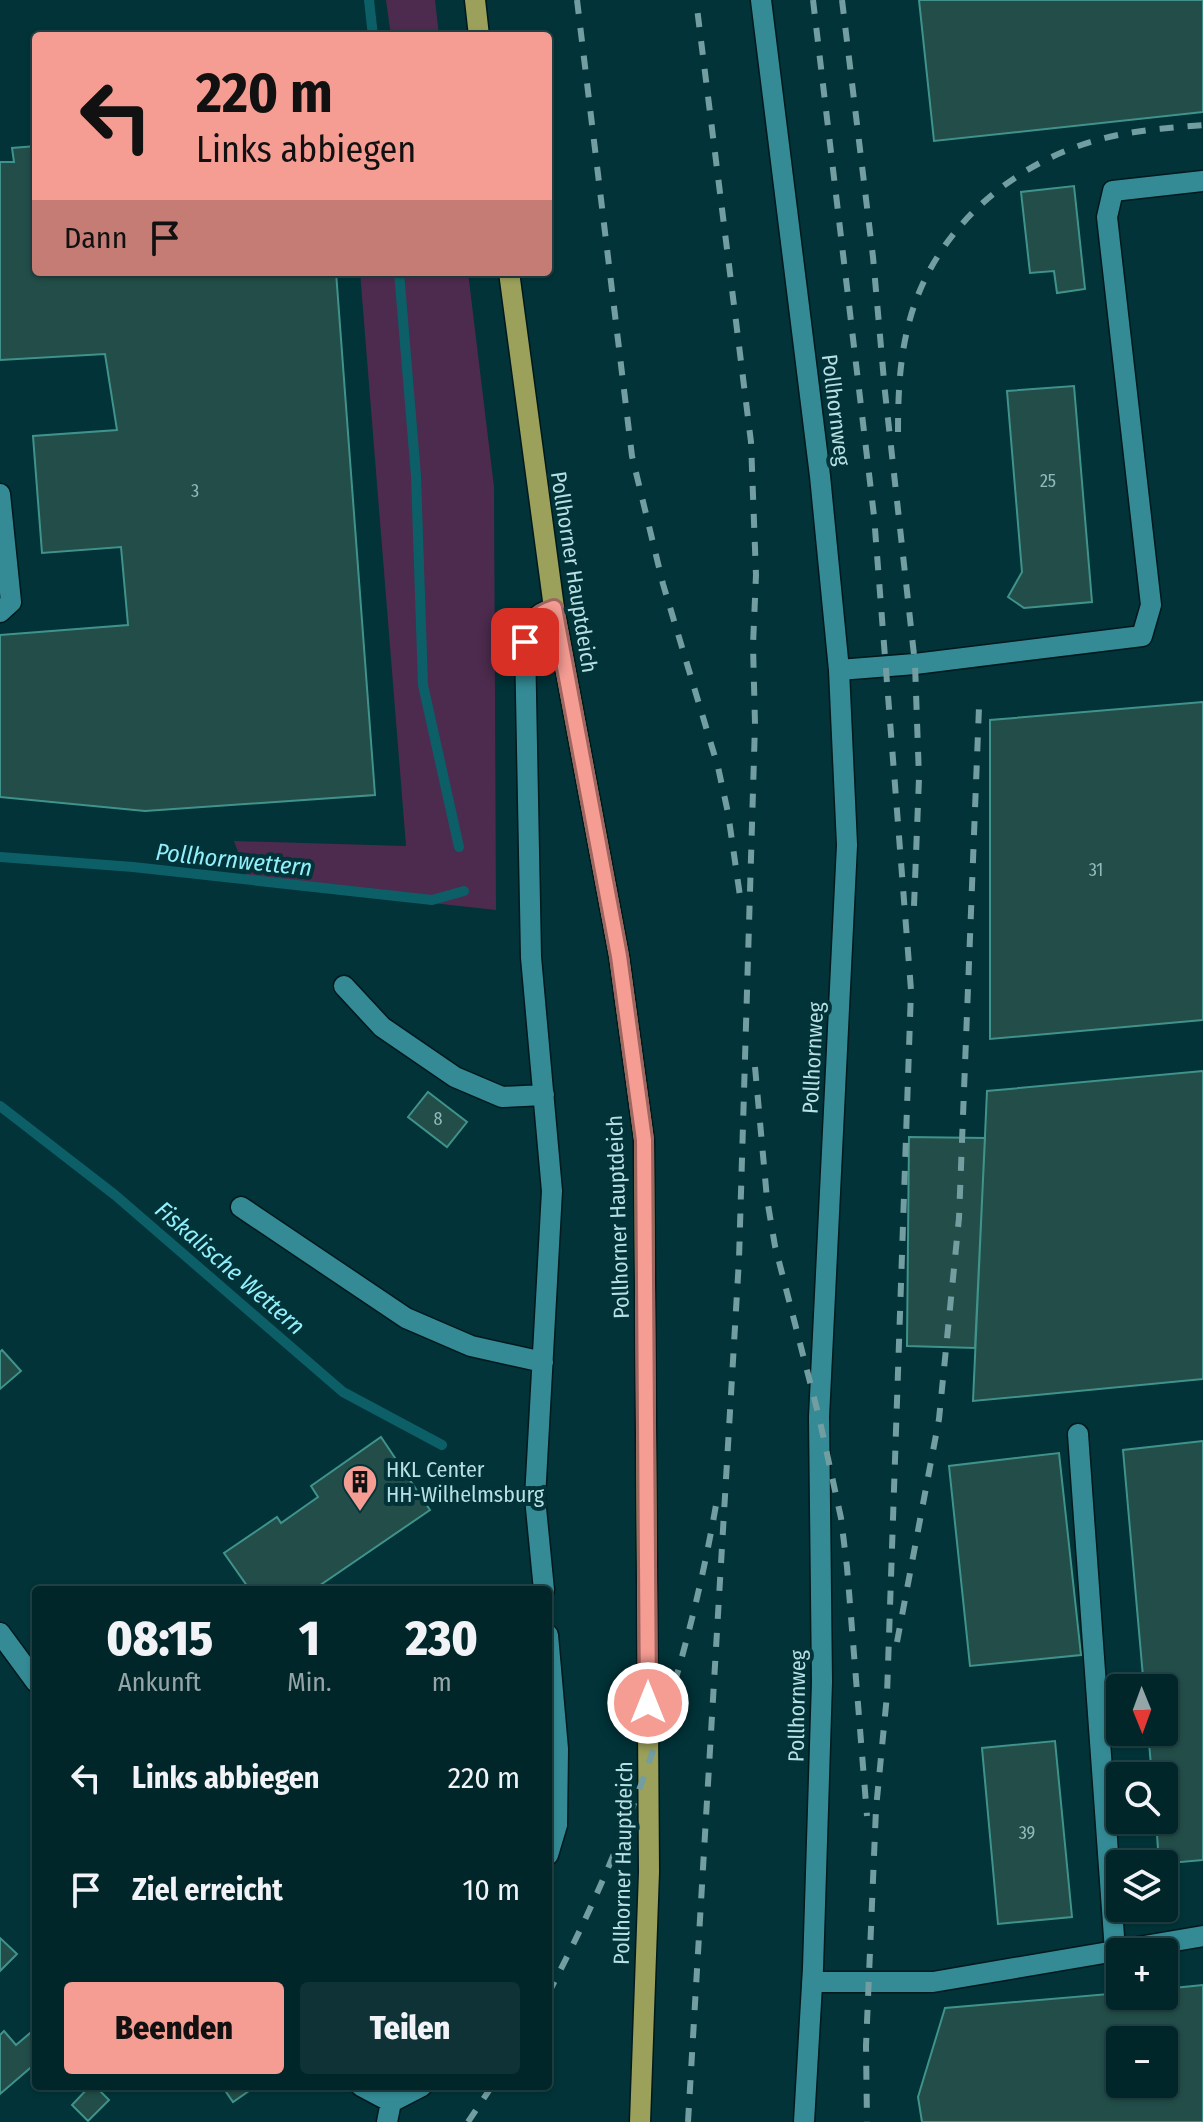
<!DOCTYPE html>
<html lang="de">
<head>
<meta charset="utf-8">
<style>
  :root { --surface:#01262a; --page:#0f3236; --text:#f1f3f6; --muted:#96a5a8; --line:#234347; --accent:#f59c93 }
  body { margin:0; font-family:"Fira Sans Condensed",sans-serif; background:var(--page); color:var(--text); height:100vh; display:flex; flex-direction:column; font-size:30px; white-space:nowrap }
  * { box-sizing:border-box; margin:0 }
  p { font-size:26px; color:var(--muted) }
  .icon { flex:none; width:44px; height:44px; fill:none; stroke:currentColor; stroke-width:2; stroke-linecap:round; stroke-linejoin:round }
  .map { position:relative; flex:1; overflow:hidden }
  .details { position:absolute; left:32px; top:1586px; width:520px; height:504px; display:flex; flex-direction:column; background:var(--surface); border-radius:8px; box-shadow:0 2px 6px #0004,0 0 0 2px var(--line) }
  .details>* { flex:none }
  .hud { position:absolute; left:32px; top:32px; width:520px; height:244px; border-radius:8px; box-shadow:0 2px 6px #0004,0 0 0 2px var(--line); background:#f59c93; color:#111; overflow:hidden }
  .needle { width:52px; rotate:179deg }
  .fabs { position:absolute; left:1106px; top:1674px; display:grid; gap:16px }
  .fabs a { display:grid; place-items:center; width:72px; height:72px; border-radius:8px; background:var(--surface); box-shadow:0 2px 6px #0004,0 0 0 2px var(--line); font-size:40px }
  .pin { position:absolute; display:grid; place-items:center; width:68px; height:68px; color:#fff; margin:-34px; border-radius:16px; box-shadow:0 4px 12px #0006 }
  .me { position:absolute; width:88px; margin:-44px; rotate:0deg; stroke-linejoin:round; filter:drop-shadow(0 0 6px #0008) }
  .turn { display:flex; align-items:center; gap:28px; height:168px; padding:0 32px; font-size:36px }
  .turn .icon { width:104px; height:104px; stroke-width:2.5 }
  .turn b { display:block; font-size:56px; line-height:68px }
  .then { display:flex; align-items:center; height:76px; padding:0 32px; background:#0003; gap:16px; font-size:30px }
  .eta { display:flex; justify-content:space-evenly; align-items:center; height:136px; text-align:center }
  .eta b { font-size:48px; font-weight:800; line-height:56px }
  .cta { display:flex; gap:16px; margin-top:auto; padding:16px 32px }
  .cta a { flex:1; height:92px; border-radius:8px; background:var(--accent); color:#111; font-size:32px; font-weight:800; line-height:92px; text-align:center }
  .cta a+a { background:var(--page); color:var(--text) }
  ul { padding:0; list-style:none }
  li { display:flex; align-items:center; gap:24px; height:112px; padding:0 32px }
  li div { flex:1 }
  li b { display:block; font-size:30px }
  li em { font-style:normal }
  .map>svg:first-child { display:block }
</style>
</head>
<body>
<div class="map">
<svg width="1203" height="2122" viewBox="0 0 1203 2122">
  <rect width="100%" height="100%" fill="#013338"/>
  <path fill="#4c2b4e" d="M 386,0 L 435,0 L 439,36 L 391,36 Z
    M 360,272 L 468,272 L 494,487 L 496,910 L 249,883 L 234,841 L 406,846 Z"/>
  <g fill="none" stroke-linecap="round" stroke-linejoin="round">
    <path stroke="#0d5f67" stroke-width="10" d="M 369,0 L 373,36
      M 399,272 L 416,476 L 423,685 L 459,847
      M 0,857 L 133,867 L 432,900 L 464,891
      M 0,1106 L 115,1195 L 343,1392 L 442,1445"/>
  </g>
  <path fill="#224d48" stroke="#3f938a" stroke-width="2" fill-rule="evenodd" d="M 919,0 L 1203,0 L 1203,112 L 934,141 Z
    M 36,146 L 36,272 L 336,272 L 375,795 L 145,811 L 0,797 L 0,635 L 128,625 L 121,547 L 42,553 L 33,436 L 117,430 L 105,354 L 0,360 L 0,162 L 14,162 L 12,148 Z
    M 1074,186 L 1085,289 L 1057,293 L 1054,271 L 1030,273 L 1021,192 Z
    M 1074,386 L 1092,602 L 1024,608 L 1008,597 L 1022,572 L 1007,391 Z
    M 1203,702 L 1203,1020 L 990,1039 L 990,720 Z
    M 1203,1071 L 1203,1379 L 973,1401 L 987,1091 Z
    M 428,1092 L 467,1122 L 447,1147 L 408,1117 Z
    M 909,1137 L 985,1138 L 975,1348 L 907,1346 Z
    M 2,1350 L 21,1371 L 0,1389 L 0,1352 Z
    M 381,1437 L 430,1510 L 313,1590 L 250,1590 L 224,1553 L 277,1517 L 281,1523 L 318,1497 L 311,1486 Z
    M 1203,1441 L 1203,1860 L 1159,1864 L 1156,1820 L 1164,1820 L 1164,1776 L 1152,1776 L 1148,1732 L 1164,1732 L 1164,1688 L 1144,1688 L 1123,1450 Z
    M 1059,1453 L 1081,1655 L 970,1666 L 949,1466 Z
    M 1055,1741 L 1072,1917 L 998,1924 L 982,1748 Z
    M 0,1938 L 17,1954 L 0,1971 Z
    M 1203,1985 L 1203,2122 L 922,2122 L 918,2097 L 945,2008 L 1120,1993 L 1120,1996 L 1164,1996 L 1164,1989 ZM 1120,2040 L 1164,2040 L 1164,2084 L 1120,2084 Z
    M 36,2028 L 36,2063 L 0,2094 L 0,2035 L 4,2031 L 16,2045 Z
    M 90,2086 L 95,2086 L 109,2100 L 88,2121 L 72,2105 Z
    M 222,2086 L 256,2086 L 233,2102 Z"/>
  <g fill="none" stroke-linecap="round" stroke-linejoin="round">
    <defs>
      <path id="minor" d="M 761,0 L 820,476 L 839,670 L 847,845 L 819,1417 L 822,1682 L 813,1968 L 804,2122
        M 0,494 L 11,602 L 0,612
        M 839,670 L 915,664 L 1142,636 L 1151,605 L 1107,217 L 1113,191 L 1203,181
        M 344,986 L 382,1027 L 455,1077 L 502,1097 L 544,1095
        M 241,1207 L 406,1318 L 471,1346 L 543,1362
        M 1078,1434 L 1115,1951
        M 544,1590 L 535,1498 L 552,1191 L 531,957 L 525,642 C 529,623 535,614 554,608
        M 0,1633 L 36,1682
        M 548,1635 L 558,1749 L 557,1825 L 548,1855
        M 812,1982 L 933,1982 L 1203,1936
        M 361,2086 L 391,2102
        M 391,2102 L 422,2086
        M 387,2122 L 391,2102"/>
      <path id="major" d="M 475,0 L 479,36
        M 509,272 L 554,608 L 619,956 L 644,1140 L 649,1872 L 640,2122"/>
    </defs>
    <use href="#minor" stroke="#00191c" stroke-width="23"/>
    <use href="#major" stroke="#00191c" stroke-width="23"/>
    <use href="#minor" stroke="#348b95" stroke-width="20"/>
    <use href="#major" stroke="#9ba05a" stroke-width="20"/>
    <path stroke="#729da1" stroke-width="6" stroke-dasharray="14 14" stroke-linecap="butt" d="M 577,0 L 632,456 L 663,584 L 718,767 L 728,813 L 741,903
      M 813,0 L 874,516 L 911,990 L 887,1695 L 876,1809 L 866,2046 L 867,2122
      M 842,0 L 873,257 L 885,392 L 915,664 L 919,778 L 914,906
      M 898,432 C 898,390 900,347 914,306 C 942,223 1017,161 1101,139 C 1134,130 1169,128 1203,125
      M 755,1067 L 767,1199 L 775,1246 L 819,1417 L 841,1518 L 847,1567 L 867,1816
      M 897,1642 L 939,1419 L 959,1218 L 979,707
      M 548,1994 C 629,1840 686,1677 716,1505
      M 468,2122 L 492,2086
      M 688,2122 L 739,1259 L 755,724 L 753,645 L 756,575 L 751,442 L 696,0"/>
  </g>
  <g fill="none" stroke-linecap="round" stroke-linejoin="round">
    <defs>
      <path id="route" d="M 525,642 C 529,623 535,614 554,608 L 619,956 L 644,1140 L 648,1703"/>
    </defs>
    <use href="#route" stroke="#9f6560" stroke-width="20"/>
    <use href="#route" stroke="#f59c93" stroke-width="14"/>
  </g>
  <defs>
    <symbol id="building-pin" viewBox="-11 -11 22 30"><path d="M0 17L-7.5 6A9.5 9.5 0 1 1 7.5 6Z" fill="#f59c93" stroke="#013338"/><path d="M-4-6H4V6H1V3H-1V6H-4ZM-2.5-4.3h1.7v1.8h-1.7ZM.8-4.3h1.7v1.8H.8ZM-2.5-1h1.7V.8h-1.7ZM.8-1h1.7V.8H.8Z" fill="#111"/></symbol>
  </defs>
  <g fill-rule="evenodd">
    <use href="#building-pin" x="340" y="1462" width="40" height="54"/>
  </g>
  <g text-anchor="middle" dominant-baseline="central" stroke-width="8" stroke-linejoin="round" paint-order="stroke">
    <g font-size="18" fill="#92babc">
      <text x="1048" y="481">25</text>
      <text x="195" y="491">3</text>
      <text x="1096" y="870">31</text>
      <text x="438" y="1119">8</text>
      <text x="1027" y="1833">39</text>
    </g>
    <g font-size="22" fill="#b8dfe3" stroke="#013338">
      <text transform="translate(836 410) rotate(83)">Pollhornweg</text>
      <text transform="translate(574 572) rotate(81)">Pollhorner Hauptdeich</text>
      <text transform="translate(813 1058) rotate(-87)">Pollhornweg</text>
      <text transform="translate(618 1217) rotate(-92)">Pollhorner Hauptdeich</text>
      <text transform="translate(797 1706) rotate(-89)">Pollhornweg</text>
      <text transform="translate(623 1863) rotate(-89)">Pollhorner Hauptdeich</text>
    </g>
    <g font-size="22" fill="#b8dfe3" stroke="#013338" text-anchor="start">
      <text x="386" y="1469">HKL Center<tspan x="386" dy="25">HH-Wilhelmsburg</tspan></text>
    </g>
    <g font-size="24" font-style="italic" fill="#92f0fc" stroke="#013338">
      <text transform="translate(234 860) rotate(6)">Pollhornwettern</text>
      <text transform="translate(230 1268) rotate(41)">Fiskalische Wettern</text>
    </g>
  </g>
</svg>
<div class="fabs">
<a><svg class="needle" viewBox="-14 -14 28 28"><path d="M0-13l5 13h-10z" fill="#e53935"/><path d="M0 13l5-13h-10z" fill="#96a5a8"/></svg></a>
<a><svg class="icon" aria-label="search" viewBox="0 0 24 24"><circle cx="10" cy="10" r="6"/><path d="M15 15l6 6"/></svg></a>
<a><svg class="icon" aria-label="layers" viewBox="0 0 24 24"><path d="M12 4l9 5-9 5-9-5zM3 14l9 5 9-5"/></svg></a>
<a>+</a>
<a>−</a>
</div>
<div class="pin" style="left:525px;top:642px;background:#d93025"><svg class="icon" aria-label="arrive" viewBox="0 0 24 24"><path d="M6 21V4h12l-3 4 3 4H6"/></svg></div>
<svg class="me" style="left:648px;top:1703px" viewBox="-20 -20 40 40"><circle r="17" fill="#f59c93" stroke="#fff" stroke-width="3"/><path d="M0-11L8 9 0 5-8 9z" fill="#fff"/></svg>
<div class="hud">
<div class="turn"><svg class="icon" aria-label="left" viewBox="0 0 24 24"><path d="M17 20v-9H6M10 6l-5 5 5 5"/></svg><div><b>220 m</b>Links abbiegen</div></div>
<div class="then">Dann<svg class="icon" aria-label="arrive" viewBox="0 0 24 24"><path d="M6 21V4h12l-3 4 3 4H6"/></svg></div>
</div>
<section class="details">
<div class="eta">
<div><b>08:15</b><p>Ankunft</p></div>
<div><b>1</b><p>Min.</p></div>
<div><b>230</b><p>m</p></div>
</div>
<ul>
<li><svg class="icon" aria-label="left" viewBox="0 0 24 24"><path d="M17 20v-9H6M10 6l-5 5 5 5"/></svg><div><b>Links abbiegen</b></div><em>220 m</em></li>
<li><svg class="icon" aria-label="arrive" viewBox="0 0 24 24"><path d="M6 21V4h12l-3 4 3 4H6"/></svg><div><b>Ziel erreicht</b></div><em>10 m</em></li>
</ul>
<div class="cta"><a>Beenden</a><a>Teilen</a></div>
</section>
</div>
</body>
</html>
